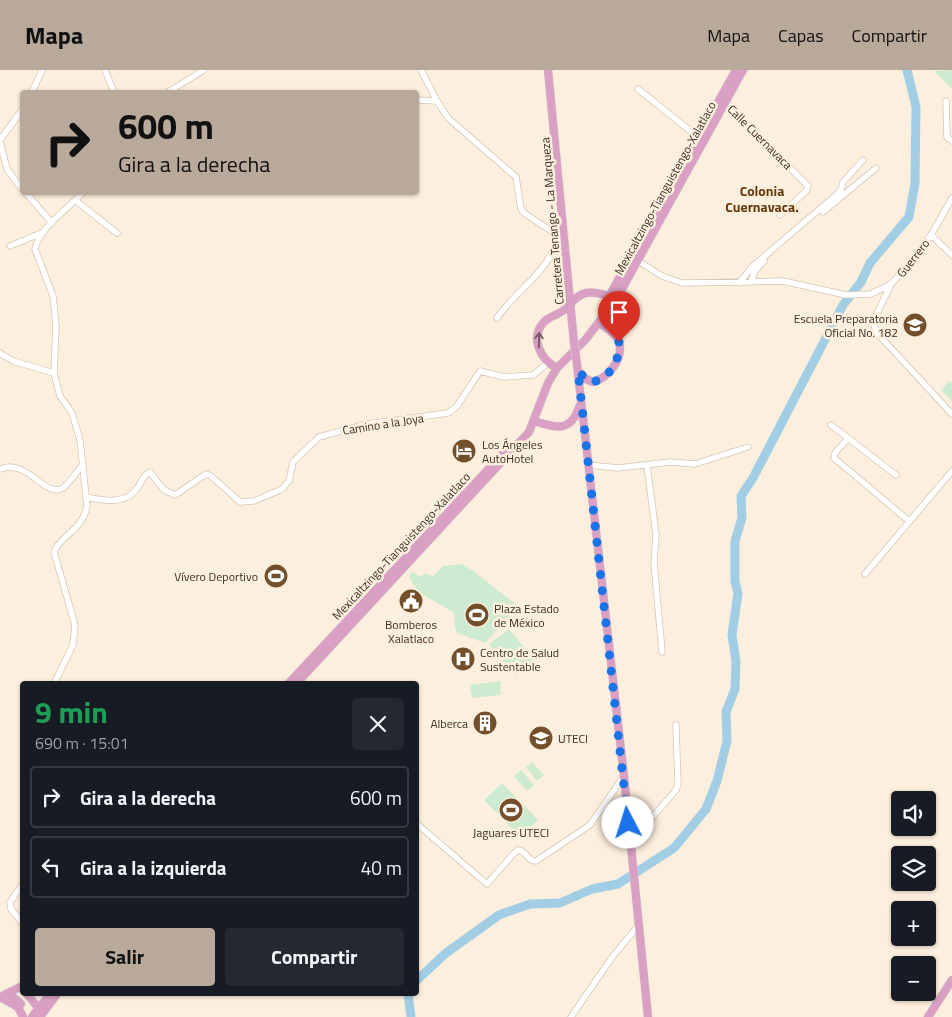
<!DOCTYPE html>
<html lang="es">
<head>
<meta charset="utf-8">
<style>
  :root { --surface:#171b24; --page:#242831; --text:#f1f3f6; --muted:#9ea1a6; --line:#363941; --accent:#b9a99b }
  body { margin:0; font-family:"Titillium Web",sans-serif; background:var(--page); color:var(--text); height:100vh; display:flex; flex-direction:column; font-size:19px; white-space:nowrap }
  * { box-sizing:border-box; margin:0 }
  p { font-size:16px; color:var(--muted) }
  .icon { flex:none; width:28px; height:28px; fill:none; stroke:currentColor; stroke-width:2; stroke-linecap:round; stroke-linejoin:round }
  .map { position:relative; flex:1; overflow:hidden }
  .panel { position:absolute; left:20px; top:611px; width:399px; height:315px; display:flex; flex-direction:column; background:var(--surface); border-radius:5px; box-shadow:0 1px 4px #0004 }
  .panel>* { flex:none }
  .guide { position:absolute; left:20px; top:20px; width:399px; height:105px; border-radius:5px; box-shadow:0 1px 4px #0004; background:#b9a99b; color:#111; overflow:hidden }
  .buttons { position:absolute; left:891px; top:721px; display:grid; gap:10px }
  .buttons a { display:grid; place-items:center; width:45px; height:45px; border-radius:5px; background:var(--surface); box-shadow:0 1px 4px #0004; font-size:25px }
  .pin { position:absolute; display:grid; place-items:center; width:42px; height:42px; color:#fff; margin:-51px -21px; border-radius:50% 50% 50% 0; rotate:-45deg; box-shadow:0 0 5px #0007 }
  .pin .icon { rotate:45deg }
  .me { position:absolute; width:55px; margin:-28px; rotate:355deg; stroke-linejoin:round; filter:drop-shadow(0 0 4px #0008) }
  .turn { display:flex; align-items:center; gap:18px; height:105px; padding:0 15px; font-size:22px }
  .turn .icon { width:65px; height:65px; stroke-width:2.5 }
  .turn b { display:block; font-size:35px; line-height:42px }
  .round { display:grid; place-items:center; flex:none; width:52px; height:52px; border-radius:5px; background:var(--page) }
  .head { display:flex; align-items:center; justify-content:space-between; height:85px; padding:0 15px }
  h1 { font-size:30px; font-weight:700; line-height:38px; color:#1e9e55 }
  .cta { display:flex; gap:10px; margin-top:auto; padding:10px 15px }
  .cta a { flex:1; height:58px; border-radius:5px; background:var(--accent); color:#111; font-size:20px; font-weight:700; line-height:58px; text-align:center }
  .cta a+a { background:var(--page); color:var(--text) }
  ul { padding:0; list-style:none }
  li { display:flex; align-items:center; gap:15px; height:62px; margin:0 10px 8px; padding:0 5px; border:2px solid var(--line); border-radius:5px }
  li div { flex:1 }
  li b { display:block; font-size:19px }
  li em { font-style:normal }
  header { display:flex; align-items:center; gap:30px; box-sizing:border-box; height:70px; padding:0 25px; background:var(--accent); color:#111 }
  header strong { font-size:24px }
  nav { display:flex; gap:28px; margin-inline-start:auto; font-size:18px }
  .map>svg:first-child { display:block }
</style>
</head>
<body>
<header>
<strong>Mapa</strong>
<nav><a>Mapa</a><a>Capas</a><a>Compartir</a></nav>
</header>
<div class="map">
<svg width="952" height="947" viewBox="0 0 952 947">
  <rect width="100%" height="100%" fill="#fdefdd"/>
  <path fill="#cdebd1" d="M 952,0 L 952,19 L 934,1 Z
    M 949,311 L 952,314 L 952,331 L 941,320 Z
    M 462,494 L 472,500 L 518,536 L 485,573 L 457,563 L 455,558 L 454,543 C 439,532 414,525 409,505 L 413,502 L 419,506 L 426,504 L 433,506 L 443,496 Z
    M 509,559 L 534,589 L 515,605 L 489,574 Z
    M 500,611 L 501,625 L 472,628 L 470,615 Z
    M 532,692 L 544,705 L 537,711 L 526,697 Z
    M 521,700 L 534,715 L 527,721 L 514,706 Z
    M 502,713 L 538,750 L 521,768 L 484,730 Z"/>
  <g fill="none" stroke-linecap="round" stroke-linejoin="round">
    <path stroke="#a1cde5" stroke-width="9" d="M 416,911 L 446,883 L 499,845 L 530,834 L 560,833 L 592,819 L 618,814 L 674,778 L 706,739 L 717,711 L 727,671 L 726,642 L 735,619 L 736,591 L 732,565 L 738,523 L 735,512 L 735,471 L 742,448 L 741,426 L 753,408 L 843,235 L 861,212 L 870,193 L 909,147 L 915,113 L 916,37 L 907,0
      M 408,924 L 411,947"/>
    <defs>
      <path id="minor" d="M 105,0 L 114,22
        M 421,0 L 437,31 L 448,48 L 516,107 L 521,139 L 524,143 L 559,166 L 565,165
        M 638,19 L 698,67
        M 32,22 L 42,0
        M 168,22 L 204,0
        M 416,30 L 437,31
        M 946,31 L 947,67 L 952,71
        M 725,32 L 808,116 L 806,121 L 780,145
        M 0,70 L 22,40
        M 0,72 L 7,99 L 22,119
        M 25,122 L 52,153
        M 76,131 L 117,163
        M 823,142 L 876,98
        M 931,165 L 952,185
        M 10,176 L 44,162
        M 635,189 L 662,206 L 682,213 L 783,211 L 846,225 L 871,224 L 891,214 L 907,197 L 931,165 L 952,128
        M 751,212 L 755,201 L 764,191
        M 739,213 L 753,196 L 835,126 L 841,120 L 843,112 L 863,90
        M 891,214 L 873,252 L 877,263 L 952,344
        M 497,248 C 510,229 528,216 542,198 C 550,189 554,177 559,166
        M 0,283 L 13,291 L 54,303
        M 831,355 L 896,405
        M 848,368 L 835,383 L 834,388 L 909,451
        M 588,395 L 618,398 L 670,392 L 695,394 L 748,377
        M 647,395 L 656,465 L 654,492 L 662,582
        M 0,399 C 28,388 45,429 63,418 C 70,413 77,401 83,394
        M 86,427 C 104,431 127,435 138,417 C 142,411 143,405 150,402 L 164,420 L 175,425 L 206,404 L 211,406 L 240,432 L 254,431 L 282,419 L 289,411 L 293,392 L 319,367 L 367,354 L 448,343 L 457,336 L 480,301 L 504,307 L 533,305 L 548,293
        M 865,504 L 952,401
        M 54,614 L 73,575 L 75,555 L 54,482 C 62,463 81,463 87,436 L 80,370 L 72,343 L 60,326 L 54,303 L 56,256 L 53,226 L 35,179 C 40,156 68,140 83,122
        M 416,753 L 487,814 L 517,780 C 526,779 527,792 536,791 L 590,755 L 624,706
        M 630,768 L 643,758 L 676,720 L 678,714 L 676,655
        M 22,815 L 10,832 L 11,839 L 22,853
        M 571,947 L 613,886 L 639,855"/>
      <path id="major" d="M 548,0 L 574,273
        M 605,242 L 612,221 L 736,0
        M 576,286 L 624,706 L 648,947
        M 557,298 C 541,290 529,268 544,252 C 550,246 558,245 564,240 C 571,234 576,225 586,223 C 595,221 604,225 613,227
        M 578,301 L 586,309 L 593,312 C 608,308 624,289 619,272 C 616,263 607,258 599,253
        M 534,351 C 557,358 571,363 580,335
        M 288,614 L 509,377
        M 296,614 L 529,362 L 548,313 L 557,298 L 586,269 L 617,228 L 743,0
        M 8,923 L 21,934
        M 27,924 L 36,935 L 44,937
        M 4,925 L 22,916
        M 0,927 L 18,937 L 23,947
        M 32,947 L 50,924
        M 40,947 L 57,924
        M 928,947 L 952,910"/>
    </defs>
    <use href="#minor" stroke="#d4c7b5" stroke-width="7"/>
    <use href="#major" stroke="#dbdad9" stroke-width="9"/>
    <use href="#minor" stroke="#fff" stroke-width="5.5"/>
    <use href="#major" stroke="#daa0c4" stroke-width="8"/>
    <defs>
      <path id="major-bridge" d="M 574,273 L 576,286"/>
    </defs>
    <use href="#major-bridge" stroke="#dbdad9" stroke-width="9" stroke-linecap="butt"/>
    <use href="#major-bridge" stroke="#daa0c4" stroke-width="8"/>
  </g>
  <defs><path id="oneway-shaft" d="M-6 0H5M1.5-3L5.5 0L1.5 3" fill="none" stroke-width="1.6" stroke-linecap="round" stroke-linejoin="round" transform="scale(1.25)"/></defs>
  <use stroke="#785d68" href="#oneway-shaft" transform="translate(539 270) rotate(-88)"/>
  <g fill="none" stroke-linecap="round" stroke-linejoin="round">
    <path stroke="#1a73e8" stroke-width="9" stroke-dasharray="0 16.2" d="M 619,272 C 620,290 611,307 593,312 L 586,309 L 578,301 L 628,753"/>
  </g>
  <defs>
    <symbol id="school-disc" viewBox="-11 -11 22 22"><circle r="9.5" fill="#744f2b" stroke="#fdefdd"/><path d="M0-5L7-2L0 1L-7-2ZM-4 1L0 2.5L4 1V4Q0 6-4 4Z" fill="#fff"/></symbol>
    <symbol id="hotel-disc" viewBox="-11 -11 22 22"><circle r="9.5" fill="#744f2b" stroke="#fdefdd"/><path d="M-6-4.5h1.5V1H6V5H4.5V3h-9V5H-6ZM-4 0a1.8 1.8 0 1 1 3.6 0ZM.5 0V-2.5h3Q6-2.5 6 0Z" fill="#fff"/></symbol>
    <symbol id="stadium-disc" viewBox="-11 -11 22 22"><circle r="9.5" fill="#744f2b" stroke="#fdefdd"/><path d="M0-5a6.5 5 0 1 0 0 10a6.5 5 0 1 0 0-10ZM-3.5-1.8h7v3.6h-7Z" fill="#fff"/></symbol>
    <symbol id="civic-disc" viewBox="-11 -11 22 22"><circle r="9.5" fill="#744f2b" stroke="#fdefdd"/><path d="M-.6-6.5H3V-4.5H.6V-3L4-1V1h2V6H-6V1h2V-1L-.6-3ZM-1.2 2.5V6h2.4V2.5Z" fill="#fff"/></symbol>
    <symbol id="hospital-disc" viewBox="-11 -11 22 22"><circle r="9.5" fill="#744f2b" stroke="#fdefdd"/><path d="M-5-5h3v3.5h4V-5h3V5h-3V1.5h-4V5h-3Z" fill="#fff"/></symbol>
    <symbol id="building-disc" viewBox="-11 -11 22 22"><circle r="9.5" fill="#744f2b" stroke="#fdefdd"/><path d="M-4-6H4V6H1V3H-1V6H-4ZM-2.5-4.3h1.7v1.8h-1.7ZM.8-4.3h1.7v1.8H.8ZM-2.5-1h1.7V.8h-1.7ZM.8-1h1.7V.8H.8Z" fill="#fff"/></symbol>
  </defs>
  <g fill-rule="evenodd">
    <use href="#school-disc" x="901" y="241" width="28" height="28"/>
    <use href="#hotel-disc" x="450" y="367" width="28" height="28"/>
    <use href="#stadium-disc" x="262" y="492" width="28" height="28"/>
    <use href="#civic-disc" x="397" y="517" width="28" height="28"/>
    <use href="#stadium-disc" x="463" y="531" width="28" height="28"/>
    <use href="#hospital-disc" x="449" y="575" width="28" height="28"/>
    <use href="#building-disc" x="471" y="639" width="28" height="28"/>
    <use href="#school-disc" x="527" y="654" width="28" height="28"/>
    <use href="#stadium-disc" x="497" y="726" width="28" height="28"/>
  </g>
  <g text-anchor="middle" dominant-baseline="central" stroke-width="5" stroke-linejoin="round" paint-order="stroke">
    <g font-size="12" fill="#36312a" stroke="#fdefdd">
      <text transform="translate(760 67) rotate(45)">Calle Cuernavaca</text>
      <text transform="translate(665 118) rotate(-61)">Mexicaltzingo-Tianguistengo-Xalatlaco</text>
      <text transform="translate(552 151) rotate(-95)">Carretera Tenango - La Marqueza</text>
      <text transform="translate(913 188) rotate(-52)">Guerrero</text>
      <text transform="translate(383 354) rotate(-9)">Camino a la Joya</text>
      <text transform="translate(401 476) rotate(-47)">Mexicaltzingo-Tianguistengo-Xalatlaco</text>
    </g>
    <g font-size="12" fill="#36312a" stroke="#fdefdd" text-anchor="start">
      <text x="898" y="248" text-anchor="end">Escuela Preparatoria<tspan x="898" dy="14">Oficial No. 182</tspan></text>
      <text x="482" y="374">Los Ángeles<tspan x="482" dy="14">AutoHotel</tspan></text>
      <text x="258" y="506" text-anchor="end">Vívero Deportivo</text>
      <text x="494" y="538">Plaza Estado<tspan x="494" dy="14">de México</tspan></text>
      <text x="411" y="554" text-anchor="middle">Bomberos<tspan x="411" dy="14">Xalatlaco</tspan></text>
      <text x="480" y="582">Centro de Salud<tspan x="480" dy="14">Sustentable</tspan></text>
      <text x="468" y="653" text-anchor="end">Alberca</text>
      <text x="558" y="668">UTECI</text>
      <text x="511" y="762" text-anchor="middle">Jaguares UTECI</text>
    </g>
    <g font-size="14" font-weight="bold" fill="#623a0d" stroke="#fdefdd">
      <text x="762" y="120">Colonia<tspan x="762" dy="16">Cuernavaca.</tspan></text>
    </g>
  </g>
</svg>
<div class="buttons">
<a><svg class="icon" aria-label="sound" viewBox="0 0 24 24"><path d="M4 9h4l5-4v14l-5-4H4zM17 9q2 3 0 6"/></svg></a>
<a><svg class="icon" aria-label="layers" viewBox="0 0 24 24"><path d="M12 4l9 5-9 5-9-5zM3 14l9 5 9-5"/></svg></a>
<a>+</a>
<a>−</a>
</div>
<div class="pin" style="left:619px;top:272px;background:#d93025"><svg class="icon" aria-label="arrive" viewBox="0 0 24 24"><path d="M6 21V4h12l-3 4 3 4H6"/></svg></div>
<svg class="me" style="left:628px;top:753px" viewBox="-20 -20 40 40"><circle r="19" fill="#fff"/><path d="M0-13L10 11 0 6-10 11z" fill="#1a73e8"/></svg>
<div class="guide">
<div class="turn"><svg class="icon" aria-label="right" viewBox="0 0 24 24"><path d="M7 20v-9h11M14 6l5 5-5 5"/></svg><div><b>600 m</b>Gira a la derecha</div></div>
</div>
<section class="panel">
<div class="head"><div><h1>9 min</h1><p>690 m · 15:01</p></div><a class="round"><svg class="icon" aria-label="close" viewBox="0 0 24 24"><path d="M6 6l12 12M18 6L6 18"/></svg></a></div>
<ul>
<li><svg class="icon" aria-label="right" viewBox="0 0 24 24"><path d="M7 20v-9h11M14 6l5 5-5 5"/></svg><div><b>Gira a la derecha</b></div><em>600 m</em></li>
<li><svg class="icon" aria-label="left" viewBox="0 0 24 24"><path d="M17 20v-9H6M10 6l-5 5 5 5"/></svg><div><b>Gira a la izquierda</b></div><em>40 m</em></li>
</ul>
<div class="cta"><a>Salir</a><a>Compartir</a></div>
</section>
</div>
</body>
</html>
